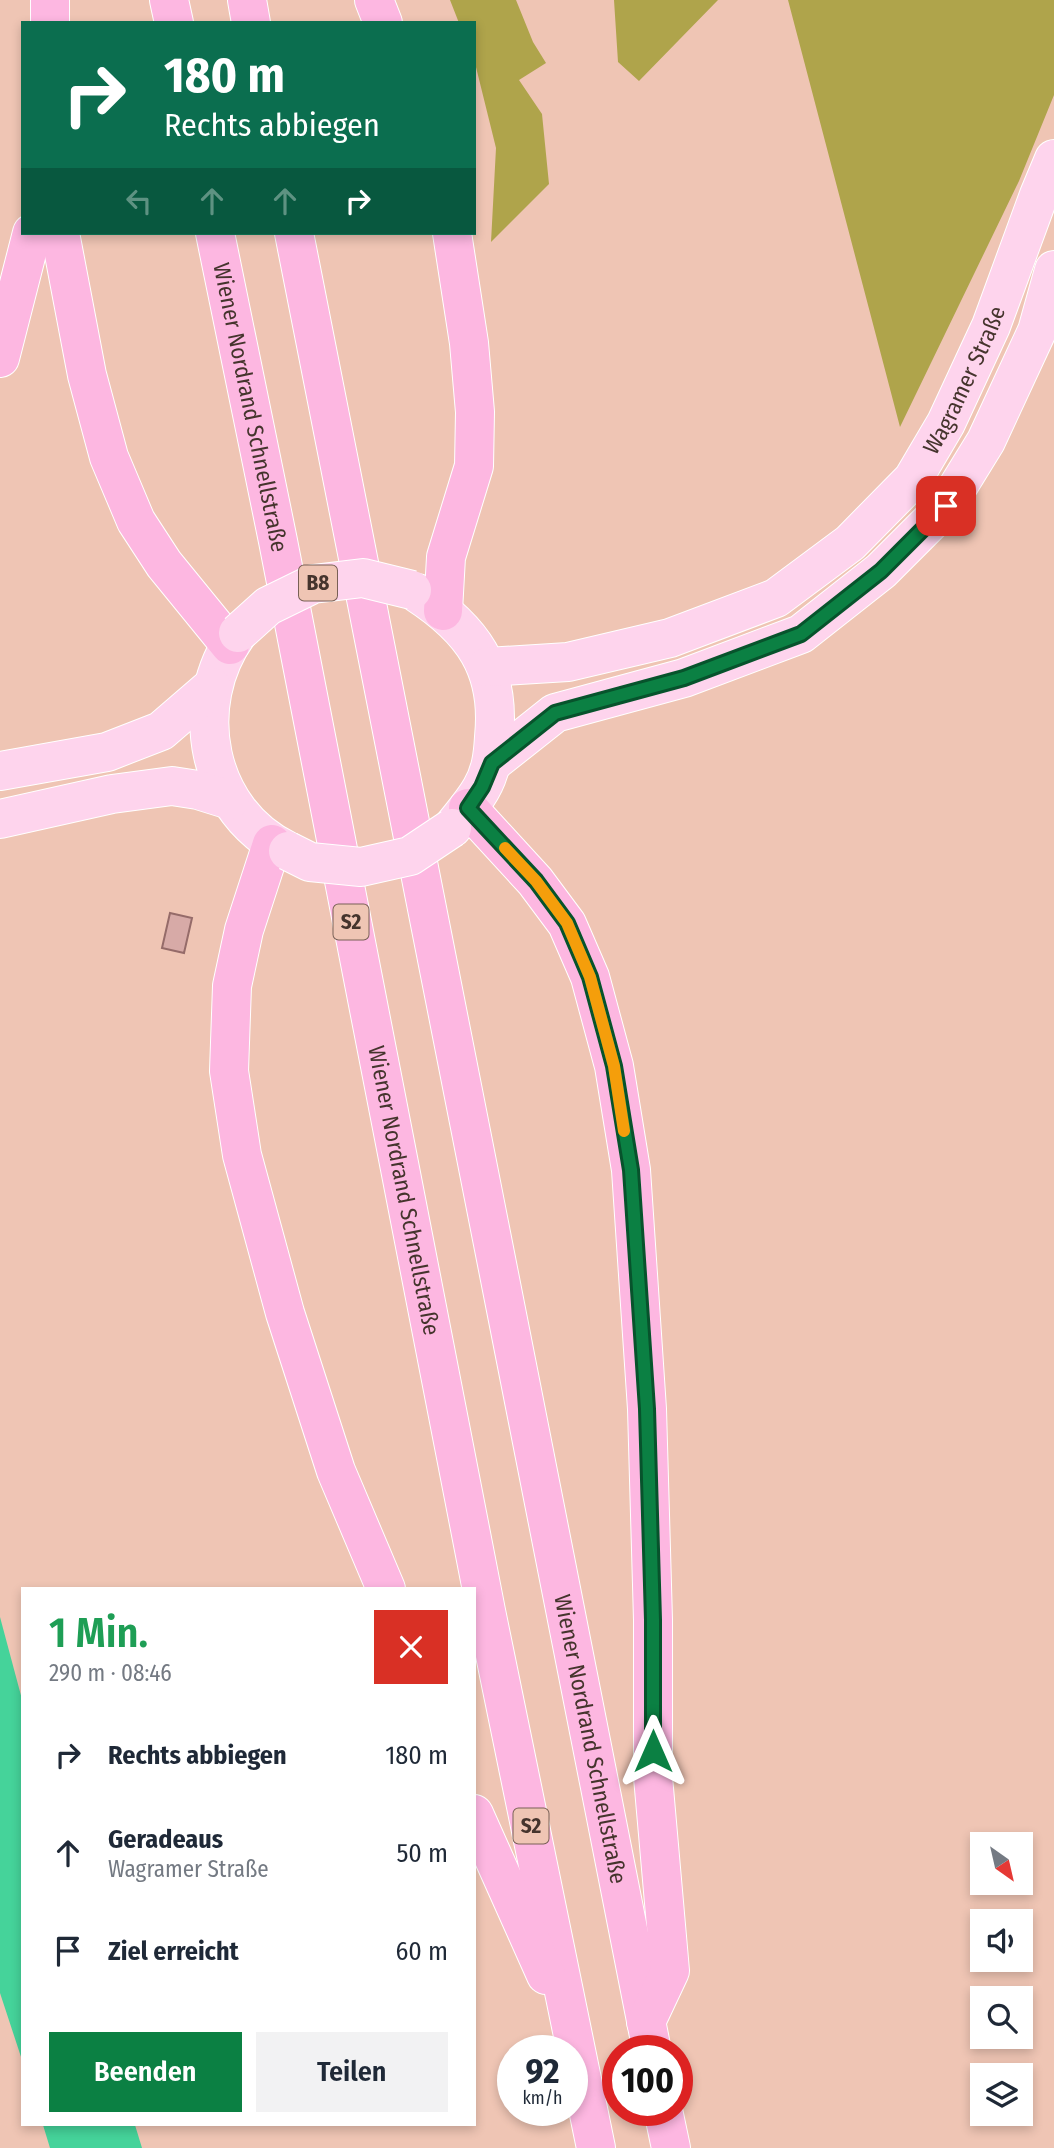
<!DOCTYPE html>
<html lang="de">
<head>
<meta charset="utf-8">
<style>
  :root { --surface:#fff; --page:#f2f2f3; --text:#1f2937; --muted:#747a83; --accent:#0b8043 }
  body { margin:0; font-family:"Fira Sans Condensed",sans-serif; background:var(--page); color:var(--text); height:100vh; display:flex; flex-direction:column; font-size:26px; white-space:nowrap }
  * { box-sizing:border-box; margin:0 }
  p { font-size:23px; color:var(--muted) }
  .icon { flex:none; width:38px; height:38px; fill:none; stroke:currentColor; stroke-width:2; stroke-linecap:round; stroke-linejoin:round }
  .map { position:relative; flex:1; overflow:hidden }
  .side { position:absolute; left:21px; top:1587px; width:455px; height:539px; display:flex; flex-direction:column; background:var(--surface); border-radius:0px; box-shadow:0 4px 10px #0003 }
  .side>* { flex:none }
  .guide { position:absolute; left:21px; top:21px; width:455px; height:214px; border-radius:0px; box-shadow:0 4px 10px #0003; background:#0b6e4f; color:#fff; overflow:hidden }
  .needle { width:46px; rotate:146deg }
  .fabs { position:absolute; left:970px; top:1832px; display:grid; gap:14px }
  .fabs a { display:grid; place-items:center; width:63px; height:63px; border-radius:0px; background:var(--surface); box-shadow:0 4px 10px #0003; font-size:35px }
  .speed { position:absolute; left:497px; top:2035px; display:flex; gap:14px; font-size:35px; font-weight:700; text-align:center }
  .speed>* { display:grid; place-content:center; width:91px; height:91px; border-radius:50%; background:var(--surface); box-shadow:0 4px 10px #0003; line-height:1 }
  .speed small { font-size:18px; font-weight:400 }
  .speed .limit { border:10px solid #d22; background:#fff; color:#111 }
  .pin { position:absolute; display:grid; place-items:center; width:60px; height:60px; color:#fff; margin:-30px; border-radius:14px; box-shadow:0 4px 10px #0006 }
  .me { position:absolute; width:77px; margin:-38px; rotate:0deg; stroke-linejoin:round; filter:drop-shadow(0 0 5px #0008) }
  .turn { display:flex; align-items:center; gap:24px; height:147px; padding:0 28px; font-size:32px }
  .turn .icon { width:91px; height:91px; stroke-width:2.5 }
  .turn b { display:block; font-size:49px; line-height:60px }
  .lanes { display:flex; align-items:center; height:66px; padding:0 28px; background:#0003; justify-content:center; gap:35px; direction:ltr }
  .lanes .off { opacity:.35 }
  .round { display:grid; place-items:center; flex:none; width:74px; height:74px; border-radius:0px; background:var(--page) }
  .headline { display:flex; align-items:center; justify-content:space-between; height:119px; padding:0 28px }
  h1 { font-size:42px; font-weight:600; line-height:52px; color:#1e9e55 }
  .action { display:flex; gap:14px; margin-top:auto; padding:14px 28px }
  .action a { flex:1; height:80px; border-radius:0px; background:var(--accent); color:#fff; font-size:28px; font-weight:600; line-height:80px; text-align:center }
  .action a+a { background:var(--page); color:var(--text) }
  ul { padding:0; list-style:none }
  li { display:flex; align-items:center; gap:21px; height:98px; padding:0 28px }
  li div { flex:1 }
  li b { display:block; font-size:26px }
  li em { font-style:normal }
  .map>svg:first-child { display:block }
</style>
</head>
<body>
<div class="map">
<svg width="1054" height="2148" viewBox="0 0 1054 2148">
  <rect width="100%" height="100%" fill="#efc5b4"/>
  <path fill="#afa44b" d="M 450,0 L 516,0 L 533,42 L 546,63 L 519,80 L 542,114 L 549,184 L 491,242 L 496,148 L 474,59 L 474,23 L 459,23 Z
    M 614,0 L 718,0 L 639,81 L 618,62 Z
    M 788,0 L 1054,0 L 1054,95 L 1019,181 L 900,427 Z"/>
  <path fill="#45d39a" d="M 0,1617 L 23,1703 L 23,2063 L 0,1993 Z
    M 43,2125 L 135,2125 L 142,2148 L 50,2148 Z"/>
  <path fill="#d7aaa7" stroke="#956b69" stroke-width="2" d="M 170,913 L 192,918 L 184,953 L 162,948 Z"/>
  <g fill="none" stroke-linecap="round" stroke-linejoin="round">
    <defs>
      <g id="major">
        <path d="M 417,593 C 472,629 501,668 494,737 C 493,755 491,772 481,789 C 473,803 462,815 452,828"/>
        <path d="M 238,633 C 186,705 206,812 288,851"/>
        <path id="s1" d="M 487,667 L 568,662 L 670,638 L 776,598 L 850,543 L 913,479 L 946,423 L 991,326 L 1039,195 L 1054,159"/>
        <path d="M 492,763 L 555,713 L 684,678 L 801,634 L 881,571 L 946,506 L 986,441 L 1037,331 L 1054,270"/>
        <path d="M 0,771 L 107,752 L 161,731 L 212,687"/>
        <path d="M 0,819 L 112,794 L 172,786 L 198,790 L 230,800"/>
      </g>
      <g id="highway">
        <path d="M 50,0 L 50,23"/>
        <path d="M 169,0 L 174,23"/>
        <path d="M 247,0 L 251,23"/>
        <path d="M 374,0 L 383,23"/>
        <path d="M 60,233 L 87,375 L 109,457 L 136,521 L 164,564 L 230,645"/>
        <path id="s2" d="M 215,233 L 278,541 L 486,1611 L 596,2148"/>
        <path id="s3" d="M 294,233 L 652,2051"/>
        <path d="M 0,358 L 32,233"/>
        <path d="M 443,611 L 446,557 L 474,466 L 475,412 L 469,343 L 452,233"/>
        <path d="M 468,808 L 535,881 L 567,924 L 590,977 L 614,1066 L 631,1170 L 647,1409 L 653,1620 L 653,1777 L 670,1971 L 646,2022"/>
        <path d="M 272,844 L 244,930 L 232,986 L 229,1071 L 242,1155 L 285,1313 L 336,1471 L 386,1589"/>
        <path d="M 474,1814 L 546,1975"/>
        <path d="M 663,2110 L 671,2148"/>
      </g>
    </defs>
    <use href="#major" stroke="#fff" stroke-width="40"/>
    <use href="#highway" stroke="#fff" stroke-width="40"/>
    <use href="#major" stroke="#fed4ed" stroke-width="38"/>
    <use href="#highway" stroke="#fdb7e1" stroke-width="38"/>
    <defs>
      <path id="major-bridge" d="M 238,633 L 268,606 L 313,584 L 363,578 L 412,590
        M 288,851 L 310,862 L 361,867 L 410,856 L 452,828"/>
    </defs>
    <use href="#major-bridge" stroke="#fff" stroke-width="40" stroke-linecap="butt"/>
    <use href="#major-bridge" stroke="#fed4ed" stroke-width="38"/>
  </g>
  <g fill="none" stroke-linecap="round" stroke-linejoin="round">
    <defs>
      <path id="route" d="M 653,1751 L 653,1620 L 647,1409 L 631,1170 L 614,1066 L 590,977 L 567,923 L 536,881 L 468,808 L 482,787 L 492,763 L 555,713 L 684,678 L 801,634 L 881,571 L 946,506"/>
    </defs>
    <use href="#route" stroke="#07532c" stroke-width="18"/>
    <use href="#route" stroke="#0b8043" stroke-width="12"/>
    <path stroke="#f59e0b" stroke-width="12" d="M 505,848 L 536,881 L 567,923 L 590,977 L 614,1066 L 624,1131"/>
  </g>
  <g text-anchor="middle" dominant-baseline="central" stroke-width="7" stroke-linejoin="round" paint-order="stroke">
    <g fill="#efc5b4" stroke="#786056" stroke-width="2">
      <rect x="299" y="565.5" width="38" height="35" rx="5"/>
      <rect x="333.5" y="904.5" width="35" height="35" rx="5"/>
      <rect x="513.5" y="1808.5" width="35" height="35" rx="5"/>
    </g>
    <g font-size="21" font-weight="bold" fill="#45342d">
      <text x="318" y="583">B8</text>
      <text x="351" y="922">S2</text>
      <text x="531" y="1826">S2</text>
    </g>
    <g font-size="23" fill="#45342d" stroke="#efc5b4">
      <text stroke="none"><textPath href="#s1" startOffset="593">Wagramer Straße</textPath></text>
      <text stroke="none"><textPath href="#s2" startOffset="178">Wiener Nordrand Schnellstraße</textPath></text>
      <text stroke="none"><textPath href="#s2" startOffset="976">Wiener Nordrand Schnellstraße</textPath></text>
      <text stroke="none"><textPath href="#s3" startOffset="1535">Wiener Nordrand Schnellstraße</textPath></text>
    </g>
  </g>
</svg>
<div class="fabs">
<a><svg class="needle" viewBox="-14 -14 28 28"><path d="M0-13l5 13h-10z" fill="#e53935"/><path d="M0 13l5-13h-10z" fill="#747a83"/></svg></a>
<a><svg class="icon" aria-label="sound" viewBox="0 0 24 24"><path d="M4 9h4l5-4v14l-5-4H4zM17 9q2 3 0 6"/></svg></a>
<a><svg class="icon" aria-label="search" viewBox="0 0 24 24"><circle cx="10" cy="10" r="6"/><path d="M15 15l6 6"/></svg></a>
<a><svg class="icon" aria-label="layers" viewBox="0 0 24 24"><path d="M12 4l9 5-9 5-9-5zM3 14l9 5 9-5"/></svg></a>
</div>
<div class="speed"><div>92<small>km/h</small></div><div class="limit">100</div></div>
<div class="pin" style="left:946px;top:506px;background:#d93025"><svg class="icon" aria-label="arrive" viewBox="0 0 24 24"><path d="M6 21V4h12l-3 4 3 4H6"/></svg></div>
<svg class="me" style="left:653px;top:1751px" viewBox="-20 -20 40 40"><path d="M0-17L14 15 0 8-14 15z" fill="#0b8043" stroke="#fff" stroke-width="4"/></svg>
<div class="guide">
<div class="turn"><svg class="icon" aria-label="right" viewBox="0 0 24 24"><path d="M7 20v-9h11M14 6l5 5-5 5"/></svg><div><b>180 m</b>Rechts abbiegen</div></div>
<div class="lanes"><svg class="icon off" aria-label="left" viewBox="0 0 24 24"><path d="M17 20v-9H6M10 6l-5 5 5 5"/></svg><svg class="icon off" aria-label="ahead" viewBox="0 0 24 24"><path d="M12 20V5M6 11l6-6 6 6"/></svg><svg class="icon off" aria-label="ahead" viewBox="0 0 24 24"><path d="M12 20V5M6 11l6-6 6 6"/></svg><svg class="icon" aria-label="right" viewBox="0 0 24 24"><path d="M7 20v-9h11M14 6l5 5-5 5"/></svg></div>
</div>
<section class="side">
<div class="headline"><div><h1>1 Min.</h1><p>290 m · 08:46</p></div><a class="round" style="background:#d93025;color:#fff"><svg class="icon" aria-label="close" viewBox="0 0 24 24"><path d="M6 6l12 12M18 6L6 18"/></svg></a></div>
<ul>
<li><svg class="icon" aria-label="right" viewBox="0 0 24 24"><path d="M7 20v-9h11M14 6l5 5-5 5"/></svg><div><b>Rechts abbiegen</b></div><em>180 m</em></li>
<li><svg class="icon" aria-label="ahead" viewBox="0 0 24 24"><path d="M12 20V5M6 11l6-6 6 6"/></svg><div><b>Geradeaus</b><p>Wagramer Straße</p></div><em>50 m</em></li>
<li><svg class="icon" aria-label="arrive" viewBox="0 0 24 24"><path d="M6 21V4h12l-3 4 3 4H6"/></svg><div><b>Ziel erreicht</b></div><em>60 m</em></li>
</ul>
<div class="action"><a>Beenden</a><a>Teilen</a></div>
</section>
</div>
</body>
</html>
